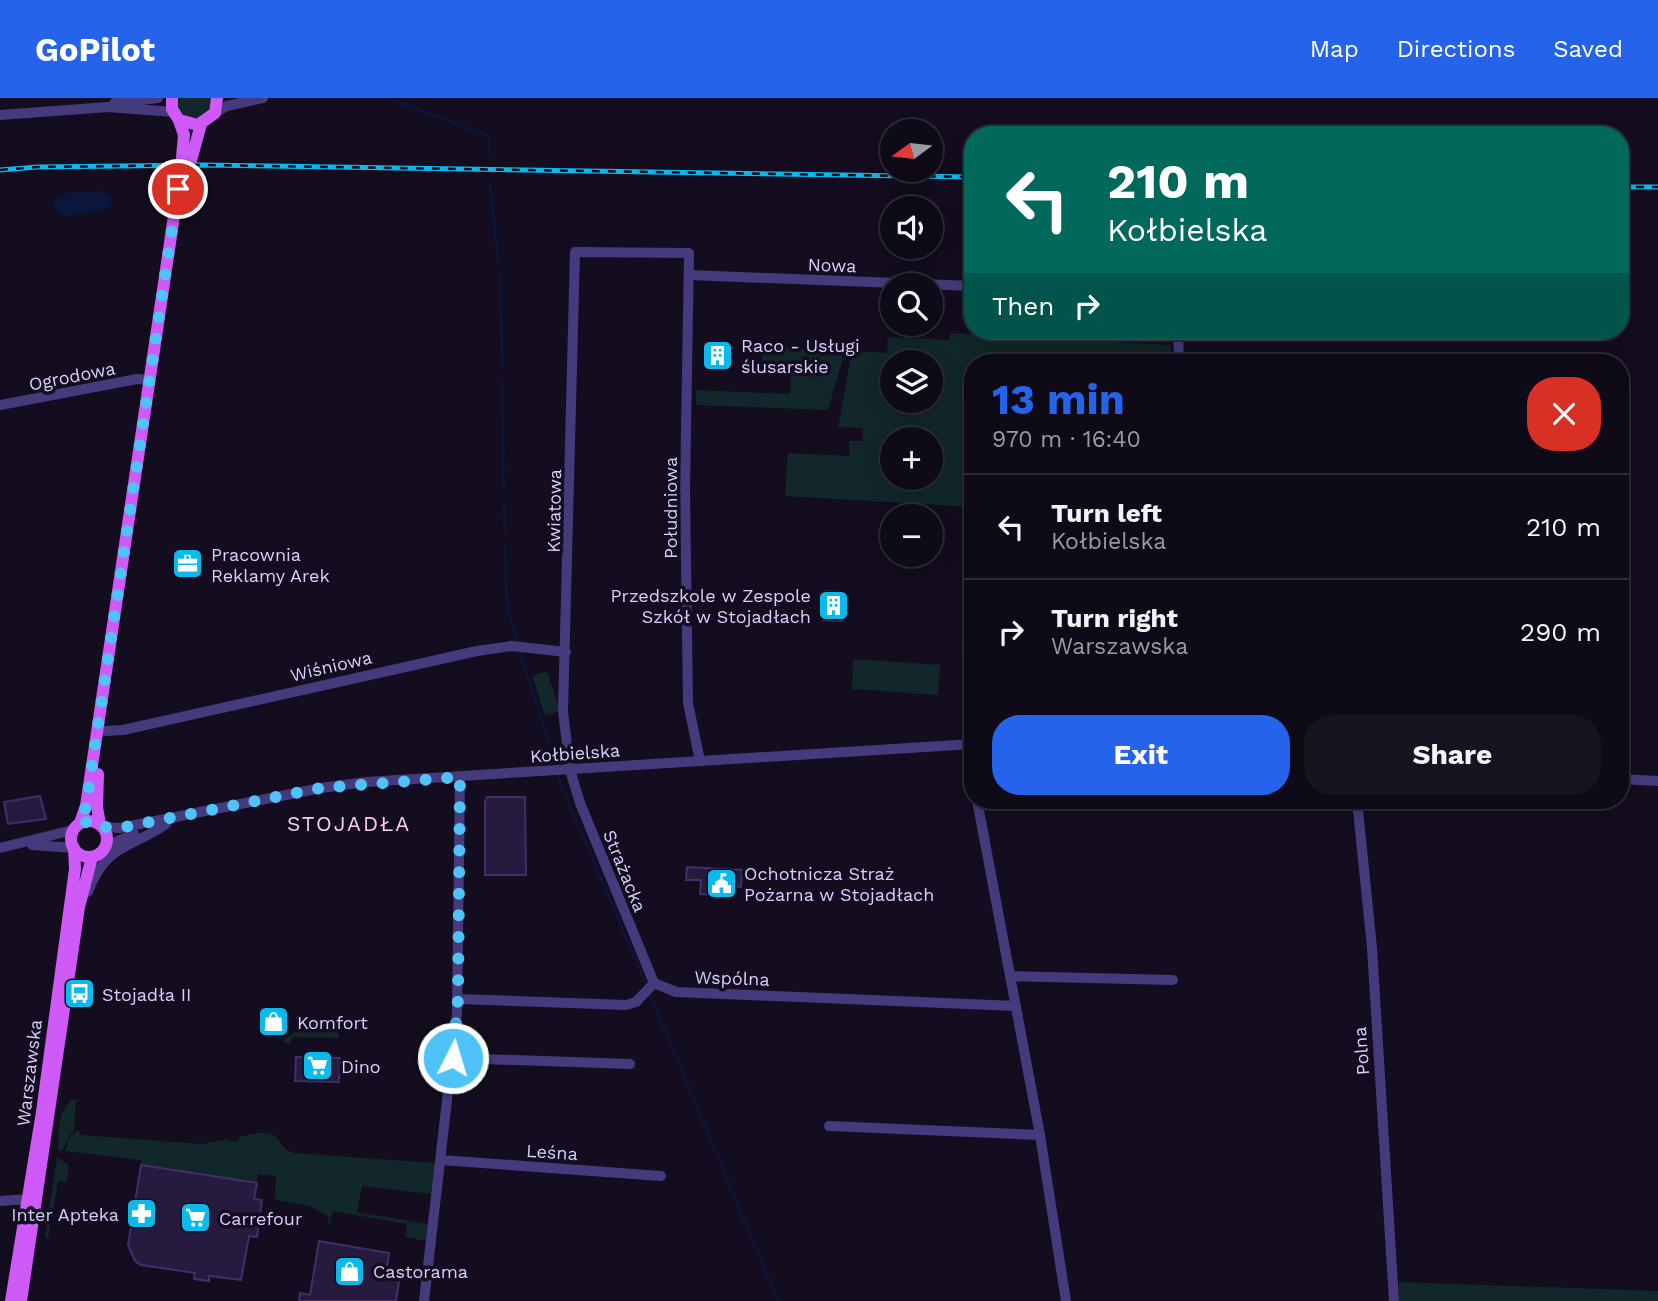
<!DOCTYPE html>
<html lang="en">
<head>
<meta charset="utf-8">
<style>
  :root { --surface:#0e0a17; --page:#171320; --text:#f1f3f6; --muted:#9b9aa1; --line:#2e2b36; --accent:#2563eb }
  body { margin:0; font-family:"Work Sans",sans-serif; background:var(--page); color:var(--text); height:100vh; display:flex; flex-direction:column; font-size:26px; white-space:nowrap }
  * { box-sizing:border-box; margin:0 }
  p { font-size:23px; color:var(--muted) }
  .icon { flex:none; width:38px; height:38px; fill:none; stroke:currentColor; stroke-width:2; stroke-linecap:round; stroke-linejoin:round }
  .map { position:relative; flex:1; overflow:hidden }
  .sheet { position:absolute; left:964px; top:256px; width:665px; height:455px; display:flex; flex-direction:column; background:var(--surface); border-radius:28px; box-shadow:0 4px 18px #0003,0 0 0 2px var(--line) }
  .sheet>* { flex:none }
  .banner { position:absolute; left:964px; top:28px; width:665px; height:214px; border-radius:28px; box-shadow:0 4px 18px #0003,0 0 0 2px var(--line); background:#00695c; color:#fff; overflow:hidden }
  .needle { width:46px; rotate:255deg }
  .fabs { position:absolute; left:880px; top:21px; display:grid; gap:14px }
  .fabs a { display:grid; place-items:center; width:63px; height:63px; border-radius:50%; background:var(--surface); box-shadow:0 4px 18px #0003,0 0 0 2px var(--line); font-size:35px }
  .pin { position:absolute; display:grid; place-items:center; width:60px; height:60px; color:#fff; margin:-30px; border:4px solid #fff; border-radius:50%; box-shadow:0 2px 7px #0007 }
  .me { position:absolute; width:77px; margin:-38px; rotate:5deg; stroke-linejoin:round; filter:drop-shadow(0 0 5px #0008) }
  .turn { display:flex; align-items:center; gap:24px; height:147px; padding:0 28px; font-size:32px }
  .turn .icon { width:91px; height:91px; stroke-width:2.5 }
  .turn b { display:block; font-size:49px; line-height:60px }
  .then { display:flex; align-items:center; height:66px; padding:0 28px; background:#0003; gap:14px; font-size:26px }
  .round { display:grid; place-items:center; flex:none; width:74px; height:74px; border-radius:28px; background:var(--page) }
  .head { display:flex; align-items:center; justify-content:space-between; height:119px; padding:0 28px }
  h1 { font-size:42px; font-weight:700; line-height:52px; color:var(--accent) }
  .action { display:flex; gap:14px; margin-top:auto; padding:14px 28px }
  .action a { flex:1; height:80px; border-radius:28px; background:var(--accent); color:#fff; font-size:28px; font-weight:700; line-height:80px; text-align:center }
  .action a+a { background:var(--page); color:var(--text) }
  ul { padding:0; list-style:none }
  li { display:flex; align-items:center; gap:21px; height:105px; padding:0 28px; border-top:2px solid var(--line) }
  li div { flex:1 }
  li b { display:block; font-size:26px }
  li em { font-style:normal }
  header { display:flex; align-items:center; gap:42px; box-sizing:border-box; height:98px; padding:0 35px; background:var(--accent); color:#fff }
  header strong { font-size:33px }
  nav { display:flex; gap:38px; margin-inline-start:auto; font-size:24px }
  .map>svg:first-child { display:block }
</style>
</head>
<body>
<header>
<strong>GoPilot</strong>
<nav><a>Map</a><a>Directions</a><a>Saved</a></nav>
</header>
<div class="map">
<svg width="1658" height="1203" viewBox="0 0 1658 1203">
  <rect width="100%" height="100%" fill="#130d1f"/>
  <path fill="#112729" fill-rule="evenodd" d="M 176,0 L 212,0 L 212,8 L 204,20 L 190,22 L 179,14 Z
    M 950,235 L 1171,247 L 1171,264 L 973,264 L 973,409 L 785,398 L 788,355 L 849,358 L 849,343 L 863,343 L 863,330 L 838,329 L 852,253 L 887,255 L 888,239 L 949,242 ZM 892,264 L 931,264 L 931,303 L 892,303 ZM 892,341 L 931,341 L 931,380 L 892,380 Z
    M 762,248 L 845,253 L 828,312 L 696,307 L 696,292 L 790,296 L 792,267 L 762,265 Z
    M 965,485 L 973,485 L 973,555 L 961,554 Z
    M 853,561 L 940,567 L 938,597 L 852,591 Z
    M 547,573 L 560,613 L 545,618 L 532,578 Z
    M 332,924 L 337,926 L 339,940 L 293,939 L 289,947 L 283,942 L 301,930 Z
    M 72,1002 L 83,1002 L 76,1004 L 74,1031 L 62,1053 L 58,1052 C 59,1037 56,1013 72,1002 Z
    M 78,1032 L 81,1037 L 202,1046 L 228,1041 L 229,1044 L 239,1042 L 239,1039 C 250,1037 269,1030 277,1040 C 283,1047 284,1052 294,1055 L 435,1065 L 432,1096 L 362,1088 L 357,1114 L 428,1126 L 426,1143 L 405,1139 L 407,1126 L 332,1113 L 330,1127 L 327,1127 L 329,1119 L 310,1108 L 275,1102 L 276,1078 L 258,1076 L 257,1085 L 141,1067 L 141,1062 L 65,1053 L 70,1039 Z
    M 57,1059 L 69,1067 L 67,1084 L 58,1083 L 48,1141 L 45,1139 Z
    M 1399,1184 L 1658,1193 L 1658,1203 L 1399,1203 Z"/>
  <path fill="#0b173a" d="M 103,93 L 111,98 L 111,106 L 106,111 L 64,119 L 55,111 L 54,101 L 70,94 Z"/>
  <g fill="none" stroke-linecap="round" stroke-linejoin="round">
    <path stroke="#0b173a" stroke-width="2.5" d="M 280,0 L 286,0
      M 388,0 L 489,38 L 489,57
      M 490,85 L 498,162
      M 500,174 L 502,271
      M 502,284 L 504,391
      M 504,406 L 505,433
      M 505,448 L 507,506 L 517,545
      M 519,551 L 557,668
      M 558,674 L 561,688 L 647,888
      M 649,894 L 778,1203"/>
  </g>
  <path fill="#261a3f" stroke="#412e6a" stroke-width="2" d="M 825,493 L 844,494 L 842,523 L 823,522 Z
    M 40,698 L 46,721 L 8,726 L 4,704 Z
    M 487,699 L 525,699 L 526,777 L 485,777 L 485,704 Z
    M 687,769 L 742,772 L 741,789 L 731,788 L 730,798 L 700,796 L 701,782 L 686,782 Z
    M 296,959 L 340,960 L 339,984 L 295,983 Z
    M 141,1067 L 257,1085 L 254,1101 L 262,1102 L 257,1139 L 249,1138 L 241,1182 L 209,1178 L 209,1183 L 194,1181 L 195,1175 L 141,1167 L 135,1163 L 128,1147 Z
    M 319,1143 L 389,1155 L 386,1175 L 400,1177 L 396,1203 L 299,1203 L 300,1195 L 310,1197 Z"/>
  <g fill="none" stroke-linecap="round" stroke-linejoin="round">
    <path stroke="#453b7c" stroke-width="10" d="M 114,5 L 158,0
      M 215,15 L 227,8 L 263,0
      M 0,17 L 108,9 L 174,14
      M 689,177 L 973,188
      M 1178,233 L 1179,264
      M 0,307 L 137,281 L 149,282
      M 105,633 L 123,632 L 477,553 L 512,548 L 566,554
      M 966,646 L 973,681
      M 1620,681 L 1658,683
      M 977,702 L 1040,1037 L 1066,1203
      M 1357,702 L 1372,850 L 1394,1203
      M 104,729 L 120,730 L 321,690 L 366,684 L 973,646
      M 32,747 L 74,750
      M 106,748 L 134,736
      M 0,750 L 73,732
      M 88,794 C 106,745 131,751 166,726
      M 1010,878 L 1173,882
      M 654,885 L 580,705 L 570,672 L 563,613 L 575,154 L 689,155 L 685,392 L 688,605 L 700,663
      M 654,885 L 676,894 L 1016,908
      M 458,901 L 626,907 L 636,904 L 654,885
      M 453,960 L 630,966
      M 829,1028 L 1040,1037
      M 441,1062 L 661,1078
      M 0,1103 L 29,1101
      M 424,1203 L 457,915 L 460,679"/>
    <path stroke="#cf5af7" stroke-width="12" d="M 172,0 L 172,11 L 179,22 L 198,27 L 215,15 L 217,0
      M 189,70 L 201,26
      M 98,676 L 97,709 L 100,726
      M71 741a18 18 0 1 1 36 0a18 18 0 1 1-36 0Z
      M 80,725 L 86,708 L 181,71 L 184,37 L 179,22
      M 11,1203 L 42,1014 L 75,771 L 74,750
      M 21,1203 L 79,809 L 92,759"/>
    <defs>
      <path id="rail" d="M 0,72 L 37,69 L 202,67 L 973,79
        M 1620,89 L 1658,89"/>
    </defs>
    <use href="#rail" stroke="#0bbaec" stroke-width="5"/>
    <use href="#rail" stroke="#130d1f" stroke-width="2.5" stroke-dasharray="8" stroke-linecap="butt"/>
  </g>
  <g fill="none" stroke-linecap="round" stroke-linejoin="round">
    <path stroke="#4fc3f7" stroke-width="12" stroke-dasharray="0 21.6" d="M 178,91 L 86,708 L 80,725 L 94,723 L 104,729 L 120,730 L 321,690 L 460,679 L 458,901 L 453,960"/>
  </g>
  <defs>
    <symbol id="building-square" viewBox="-11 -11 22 22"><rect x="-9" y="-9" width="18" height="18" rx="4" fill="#0bbaec" stroke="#130d1f"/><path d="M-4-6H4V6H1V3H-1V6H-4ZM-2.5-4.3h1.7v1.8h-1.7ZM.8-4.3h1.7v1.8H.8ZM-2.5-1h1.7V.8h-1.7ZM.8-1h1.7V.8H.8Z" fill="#fff"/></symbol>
    <symbol id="office-square" viewBox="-11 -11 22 22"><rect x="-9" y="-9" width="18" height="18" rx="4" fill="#0bbaec" stroke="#130d1f"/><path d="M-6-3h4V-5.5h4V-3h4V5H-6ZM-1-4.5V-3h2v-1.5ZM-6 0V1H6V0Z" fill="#fff"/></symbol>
    <symbol id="civic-square" viewBox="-11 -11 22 22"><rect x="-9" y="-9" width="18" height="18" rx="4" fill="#0bbaec" stroke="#130d1f"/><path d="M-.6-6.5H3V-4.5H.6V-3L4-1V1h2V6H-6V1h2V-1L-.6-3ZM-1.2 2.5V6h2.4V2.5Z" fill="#fff"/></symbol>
    <symbol id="bus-square" viewBox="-11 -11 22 22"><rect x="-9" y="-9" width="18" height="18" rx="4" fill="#0bbaec" stroke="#130d1f"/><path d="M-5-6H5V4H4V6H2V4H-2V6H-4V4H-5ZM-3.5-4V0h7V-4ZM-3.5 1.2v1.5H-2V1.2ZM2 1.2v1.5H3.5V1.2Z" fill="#fff"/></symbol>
    <symbol id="shop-square" viewBox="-11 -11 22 22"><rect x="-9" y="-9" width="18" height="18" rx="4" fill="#0bbaec" stroke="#130d1f"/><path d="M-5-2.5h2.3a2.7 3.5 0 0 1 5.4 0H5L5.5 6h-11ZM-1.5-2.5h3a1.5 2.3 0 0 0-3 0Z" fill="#fff"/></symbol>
    <symbol id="supermarket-square" viewBox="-11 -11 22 22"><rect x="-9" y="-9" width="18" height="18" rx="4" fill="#0bbaec" stroke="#130d1f"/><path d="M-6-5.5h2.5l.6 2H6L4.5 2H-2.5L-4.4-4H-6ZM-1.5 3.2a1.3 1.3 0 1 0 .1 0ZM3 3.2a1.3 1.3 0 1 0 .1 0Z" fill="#fff"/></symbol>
    <symbol id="pharmacy-square" viewBox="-11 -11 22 22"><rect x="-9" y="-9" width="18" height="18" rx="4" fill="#0bbaec" stroke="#130d1f"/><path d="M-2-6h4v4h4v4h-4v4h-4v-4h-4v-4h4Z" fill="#fff"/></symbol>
  </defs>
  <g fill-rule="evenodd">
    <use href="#building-square" x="700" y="240" width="35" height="35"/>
    <use href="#office-square" x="170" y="448" width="35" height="35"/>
    <use href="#building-square" x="816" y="490" width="35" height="35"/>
    <use href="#civic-square" x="704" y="768" width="35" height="35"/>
    <use href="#bus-square" x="62" y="878" width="35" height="35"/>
    <use href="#shop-square" x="256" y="906" width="35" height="35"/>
    <use href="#supermarket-square" x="300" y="950" width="35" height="35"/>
    <use href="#pharmacy-square" x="124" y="1098" width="35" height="35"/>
    <use href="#supermarket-square" x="178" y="1102" width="35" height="35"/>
    <use href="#shop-square" x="332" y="1156" width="35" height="35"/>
  </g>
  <g text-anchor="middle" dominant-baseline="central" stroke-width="7" stroke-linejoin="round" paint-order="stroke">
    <g font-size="18" fill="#d9cefd" stroke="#130d1f">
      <text transform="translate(832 167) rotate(2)">Nowa</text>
      <text transform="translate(72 278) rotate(-11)">Ogrodowa</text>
      <text transform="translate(670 410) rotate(-90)">Południowa</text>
      <text transform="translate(554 413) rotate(-89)">Kwiatowa</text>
      <text transform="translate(331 568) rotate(-13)">Wiśniowa</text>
      <text transform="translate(575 655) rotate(-4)">Kołbielska</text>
      <text transform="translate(625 773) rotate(68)">Strażacka</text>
      <text transform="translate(732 880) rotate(2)">Wspólna</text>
      <text transform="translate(1361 953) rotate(-94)">Polna</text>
      <text transform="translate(29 975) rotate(-83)">Warszawska</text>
      <text transform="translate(552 1054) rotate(4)">Leśna</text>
    </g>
    <g font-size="18" fill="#d9cefd" stroke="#130d1f" text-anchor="start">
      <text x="741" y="247">Raco - Usługi<tspan x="741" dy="21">ślusarskie</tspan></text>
      <text x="211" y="456">Pracownia<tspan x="211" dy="21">Reklamy Arek</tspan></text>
      <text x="811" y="497" text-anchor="end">Przedszkole w Zespole<tspan x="811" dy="21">Szkół w Stojadłach</tspan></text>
      <text x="744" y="775">Ochotnicza Straż<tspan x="744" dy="21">Pożarna w Stojadłach</tspan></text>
      <text x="102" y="896">Stojadła II</text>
      <text x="297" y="924">Komfort</text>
      <text x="341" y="968">Dino</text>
      <text x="119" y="1116" text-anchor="end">Inter Apteka</text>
      <text x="219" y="1120">Carrefour</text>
      <text x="373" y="1173">Castorama</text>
    </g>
    <g font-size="21" letter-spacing="2" fill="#fdd0e7" stroke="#130d1f">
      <text x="349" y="725">STOJADŁA</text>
    </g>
  </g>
</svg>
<div class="fabs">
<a><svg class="needle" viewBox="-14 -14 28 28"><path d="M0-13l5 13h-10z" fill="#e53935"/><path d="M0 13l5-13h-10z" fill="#9b9aa1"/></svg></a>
<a><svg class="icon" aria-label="sound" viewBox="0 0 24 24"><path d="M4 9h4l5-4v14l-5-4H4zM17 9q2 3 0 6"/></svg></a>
<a><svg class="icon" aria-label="search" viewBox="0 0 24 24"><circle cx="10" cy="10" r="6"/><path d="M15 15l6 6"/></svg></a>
<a><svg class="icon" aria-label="layers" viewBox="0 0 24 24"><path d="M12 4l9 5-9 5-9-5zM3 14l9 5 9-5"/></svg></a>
<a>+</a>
<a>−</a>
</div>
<div class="pin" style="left:178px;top:91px;background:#d93025"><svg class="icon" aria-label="arrive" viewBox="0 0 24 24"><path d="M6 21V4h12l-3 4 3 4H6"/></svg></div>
<svg class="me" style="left:453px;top:960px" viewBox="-20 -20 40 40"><circle r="17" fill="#4fc3f7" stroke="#fff" stroke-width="3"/><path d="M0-11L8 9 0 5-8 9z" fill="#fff"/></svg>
<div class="banner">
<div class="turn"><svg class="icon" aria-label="left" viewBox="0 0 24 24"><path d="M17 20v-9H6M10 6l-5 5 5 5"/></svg><div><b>210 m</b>Kołbielska</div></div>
<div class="then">Then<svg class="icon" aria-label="right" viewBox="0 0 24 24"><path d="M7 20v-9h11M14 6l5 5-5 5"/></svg></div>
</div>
<section class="sheet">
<div class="head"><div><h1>13 min</h1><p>970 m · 16:40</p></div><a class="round" style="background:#d93025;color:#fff"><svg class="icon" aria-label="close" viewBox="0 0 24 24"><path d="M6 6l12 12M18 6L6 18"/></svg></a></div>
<ul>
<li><svg class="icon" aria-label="left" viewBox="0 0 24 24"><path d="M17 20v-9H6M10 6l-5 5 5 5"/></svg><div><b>Turn left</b><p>Kołbielska</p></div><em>210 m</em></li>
<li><svg class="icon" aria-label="right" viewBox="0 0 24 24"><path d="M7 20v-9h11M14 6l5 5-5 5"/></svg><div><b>Turn right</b><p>Warszawska</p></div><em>290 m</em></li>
</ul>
<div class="action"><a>Exit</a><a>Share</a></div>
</section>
</div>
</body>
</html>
